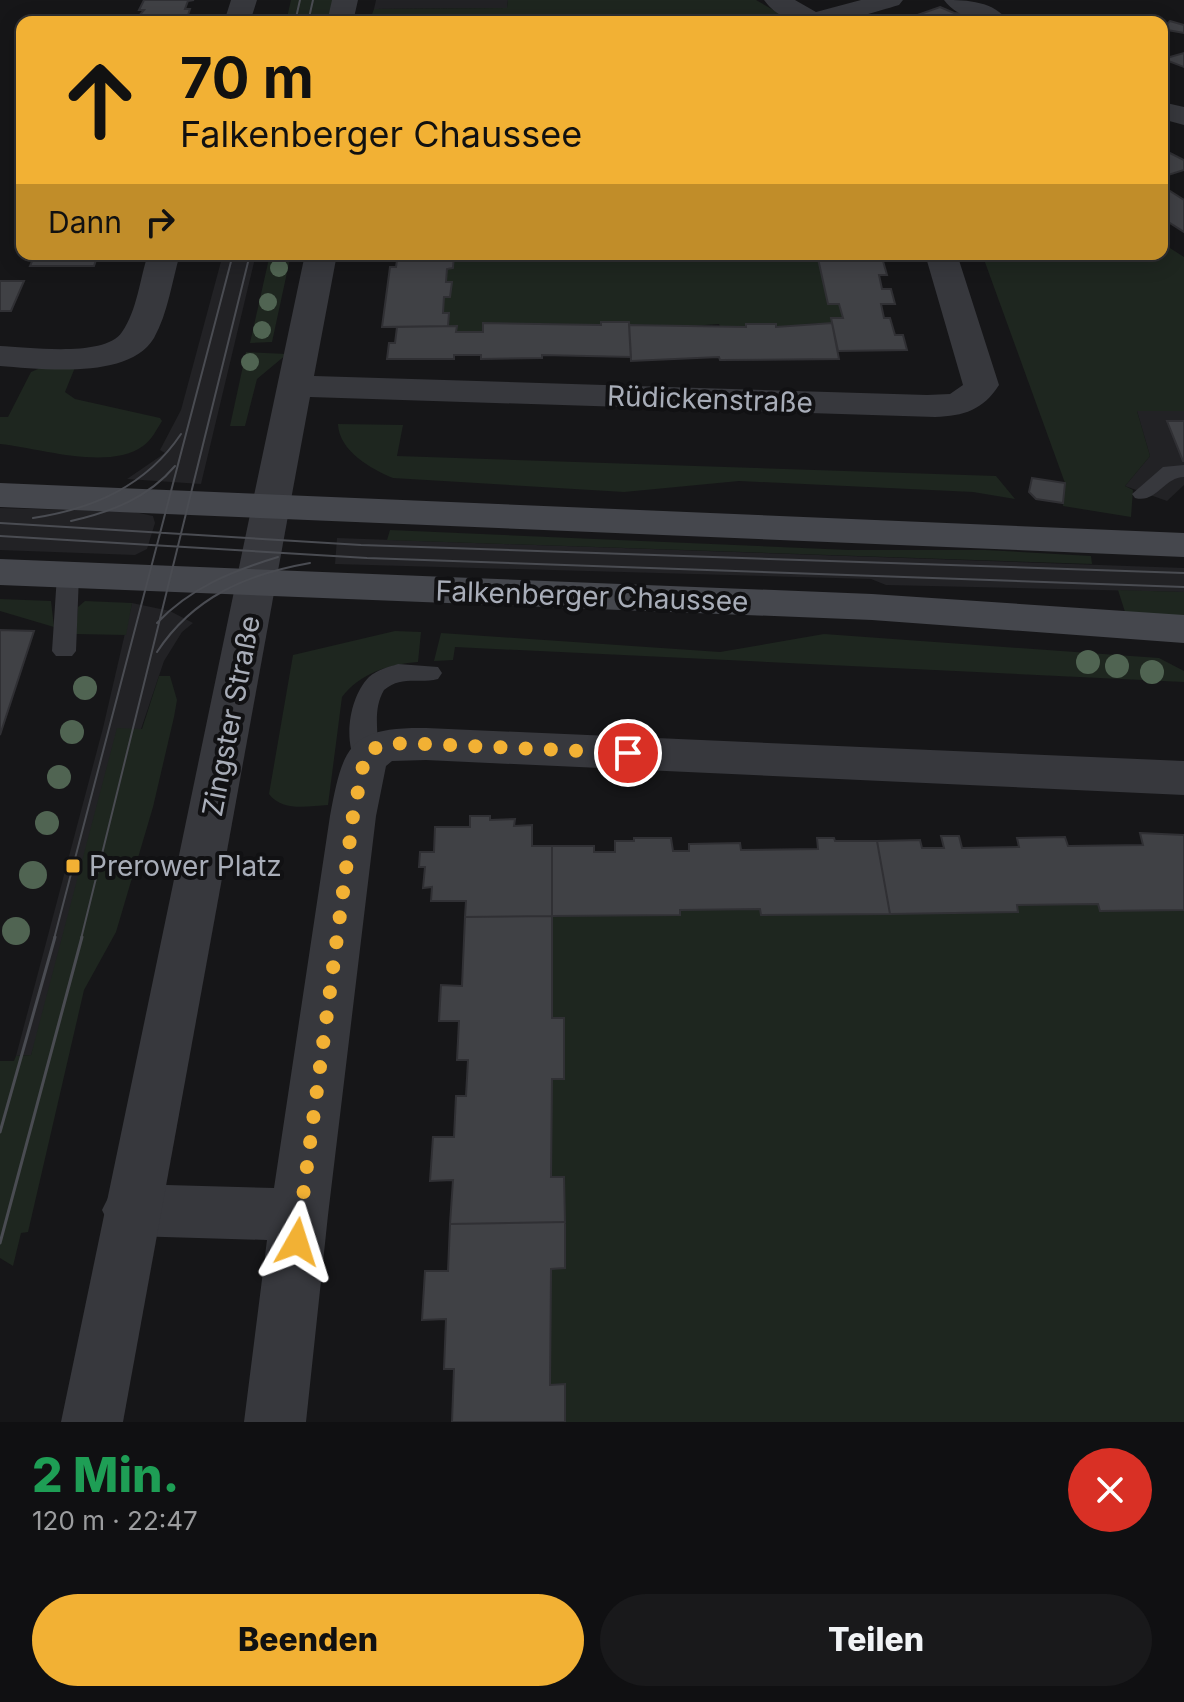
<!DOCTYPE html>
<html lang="de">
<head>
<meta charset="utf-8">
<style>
  :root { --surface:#101012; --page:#19191b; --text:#f1f3f6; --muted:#9c9d9f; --line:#303032; --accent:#f2b134 }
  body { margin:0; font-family:Inter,sans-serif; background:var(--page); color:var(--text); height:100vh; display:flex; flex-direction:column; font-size:30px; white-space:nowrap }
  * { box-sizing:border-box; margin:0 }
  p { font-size:26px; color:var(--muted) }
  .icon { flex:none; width:44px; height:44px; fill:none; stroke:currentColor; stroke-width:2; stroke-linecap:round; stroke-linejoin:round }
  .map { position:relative; height:1422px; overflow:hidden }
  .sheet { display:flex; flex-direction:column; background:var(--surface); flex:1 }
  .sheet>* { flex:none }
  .top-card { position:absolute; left:16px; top:16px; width:1152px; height:244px; border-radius:16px; box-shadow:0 4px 20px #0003,0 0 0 2px var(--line); background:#f2b134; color:#111; overflow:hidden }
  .pin { position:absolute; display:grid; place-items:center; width:68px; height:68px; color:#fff; margin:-34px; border:4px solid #fff; border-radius:50%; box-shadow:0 2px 8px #0007 }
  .me { position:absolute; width:88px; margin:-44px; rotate:6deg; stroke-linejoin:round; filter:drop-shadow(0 0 6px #0008) }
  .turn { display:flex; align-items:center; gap:28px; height:168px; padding:0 32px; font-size:36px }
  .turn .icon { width:104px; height:104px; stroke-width:2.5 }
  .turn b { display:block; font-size:56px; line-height:68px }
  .then { display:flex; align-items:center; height:76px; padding:0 32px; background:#0003; gap:16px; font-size:30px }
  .round { display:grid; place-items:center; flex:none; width:84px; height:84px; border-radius:42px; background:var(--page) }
  .overview { display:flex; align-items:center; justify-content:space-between; height:136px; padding:0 32px }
  h1 { font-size:48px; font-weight:800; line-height:60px; color:#1e9e55 }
  .action { display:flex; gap:16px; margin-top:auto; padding:16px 32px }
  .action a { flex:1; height:92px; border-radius:48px; background:var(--accent); color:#111; font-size:32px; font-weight:800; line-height:92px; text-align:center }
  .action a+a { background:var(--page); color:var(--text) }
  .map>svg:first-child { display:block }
</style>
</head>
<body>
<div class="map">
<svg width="1184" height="1422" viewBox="0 0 1184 1422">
  <rect width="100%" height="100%" fill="#161618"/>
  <path fill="#222225" d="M 376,0 L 508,0 L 507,8 L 374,9 Z
    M 223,254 L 256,254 L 201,484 L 127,479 L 165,453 L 160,450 L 181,410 Z
    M 1137,411 L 1184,411 L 1184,485 L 1167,501 L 1125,486 L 1150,456 Z
    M 0,508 L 135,512 L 153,516 L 155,523 L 147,549 L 135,555 L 0,550 Z
    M 337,538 L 1184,568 L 1184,592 L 886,585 L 871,579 L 335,564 Z
    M 132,603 L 170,611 L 193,623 L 182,632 L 164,661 L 31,1055 L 16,1056 L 103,728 Z"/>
  <path fill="#1e261f" d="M 291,0 L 333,0 L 328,22 L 286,22 Z
    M 508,0 L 756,0 L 789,19 L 779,22 L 369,22 L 374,9 L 507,8 Z
    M 1162,243 L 1184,257 L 1184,411 L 1137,411 L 1150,456 L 1125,486 L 1133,490 L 1131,517 L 1063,506 L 1065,483 L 982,254 L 1162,254 Z
    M 270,254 L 291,254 L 272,342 L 250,343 Z
    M 448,254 L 817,254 L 828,304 L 839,304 L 843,318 L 831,319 L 832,323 L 804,324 L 804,327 L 720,327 L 719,324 L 662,328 L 661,325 L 484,323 L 483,332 L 456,332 L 448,326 L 449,313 L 443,313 L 444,297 L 450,296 L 451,283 L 446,282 L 447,269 L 453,268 L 454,255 Z
    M 246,352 L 287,354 L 257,379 L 245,426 L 230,426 Z
    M 47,365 L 76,365 L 65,392 L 75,399 L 160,418 L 162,421 C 157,429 151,441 143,446 C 108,471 40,448 0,444 L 0,417 L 8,417 L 31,372 Z
    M 338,424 L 403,425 L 397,456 L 996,476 L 1015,499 L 973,492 L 739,481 L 624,492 L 393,478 C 371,469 339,451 338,424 Z
    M 390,530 L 849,550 L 986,550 L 1091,556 L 1092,564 L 387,540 Z
    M 1118,590 L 1184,592 L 1184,617 L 1125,612 Z
    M 0,599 L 51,601 L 54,627 L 0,611 Z
    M 85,601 L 132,603 L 126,635 L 76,634 L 78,607 Z
    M 395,631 L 421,632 L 418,662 C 390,664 360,673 342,697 L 328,805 C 309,806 282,812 269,794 L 293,655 Z
    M 441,633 L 720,652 L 824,634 L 1159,658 L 1184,671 L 1184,682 L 455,647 L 453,660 L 434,661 Z
    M 159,676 L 170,676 L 177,700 L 174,717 L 153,807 L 116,932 L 84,990 L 28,1232 L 21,1233 L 13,1266 L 0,1258 L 0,1061 L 14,1061 L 16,1056 L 31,1055 L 117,728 L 142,729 Z
    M 1098,904 L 1101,911 L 1184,910 L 1184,1422 L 565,1422 L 565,1385 L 550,1385 L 551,1269 L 565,1268 L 564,1178 L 551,1177 L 552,1079 L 564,1079 L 564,1018 L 552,1018 L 552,916 L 679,915 L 680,910 L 760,909 L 762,915 L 1018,912 L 1017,905 Z"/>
  <path fill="#404145" stroke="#303034" stroke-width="2" d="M 144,0 L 194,0 L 188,1 L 185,9 L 190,9 L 187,18 L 181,18 L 180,22 L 134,22 L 144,10 L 139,10 Z
    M 940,7 L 954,13 L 964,14 L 939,22 L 920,14 Z
    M 1170,21 L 1184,25 L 1184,33 L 1162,29 Z
    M 1184,53 L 1184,67 L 1163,59 Z
    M 1162,149 L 1184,160 L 1184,170 L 1162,177 Z
    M 1167,189 L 1184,200 L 1184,232 L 1162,218 L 1162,191 Z
    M 35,254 L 98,254 L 94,266 L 30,266 Z
    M 392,254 L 454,254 L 453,268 L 447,269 L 446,282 L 452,282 L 450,297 L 444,297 L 443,313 L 449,313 L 448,326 L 382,327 L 390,267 L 396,267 L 398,254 Z
    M 817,254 L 873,254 L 875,261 L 883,261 L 887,275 L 879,275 L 882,289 L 891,289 L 895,304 L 881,304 L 884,318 L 890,318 L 895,335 L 903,335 L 907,350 L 838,351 L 831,318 L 843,318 L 839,304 L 828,304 Z
    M 0,281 L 24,281 L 11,311 L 0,311 Z
    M 601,322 L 629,322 L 631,357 L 542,355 L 542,358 L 481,359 L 481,355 L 454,355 L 454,359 L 387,359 L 389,343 L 395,343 L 397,327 L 457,326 L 456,332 L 483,332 L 483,323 L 601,325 Z
    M 832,323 L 839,359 L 720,360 L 719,357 L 631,361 L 629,325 L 746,327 L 746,324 L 776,324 L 776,327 Z
    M 1167,421 L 1184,421 L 1184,461 L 1183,461 Z
    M 1032,478 L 1065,483 L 1063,503 L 1036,499 L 1029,492 Z
    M 0,630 L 34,631 L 0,735 Z
    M 470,816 L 490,816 L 490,820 L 515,819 L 514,826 L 532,825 L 532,846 L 552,846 L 552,916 L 465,917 L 466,901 L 431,901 L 432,887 L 423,888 L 425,867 L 419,867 L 420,852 L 434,852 L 435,827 L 470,827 Z
    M 1140,833 L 1184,835 L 1184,910 L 1100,911 L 1098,904 L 1017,905 L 1018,912 L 890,914 L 877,841 L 920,840 L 922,848 L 944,848 L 941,836 L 959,836 L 962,848 L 1019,847 L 1017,838 L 1065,837 L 1068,846 L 1143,845 Z
    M 634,838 L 671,838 L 673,851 L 689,851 L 689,844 L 740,843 L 741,850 L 818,849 L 817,838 L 834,838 L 835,841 L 877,841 L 890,914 L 761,915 L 760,909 L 680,910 L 680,915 L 552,916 L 552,846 L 594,846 L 594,852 L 615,852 L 615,841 L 634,841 Z
    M 552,916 L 552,1018 L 564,1018 L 564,1079 L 552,1079 L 551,1177 L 564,1177 L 565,1222 L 450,1224 L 453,1180 L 430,1181 L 433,1137 L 454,1137 L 456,1096 L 466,1096 L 468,1060 L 457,1060 L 459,1021 L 439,1021 L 441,985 L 462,986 L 465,917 Z
    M 565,1222 L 565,1268 L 551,1269 L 550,1385 L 565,1384 L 565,1422 L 452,1422 L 454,1369 L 444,1369 L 446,1319 L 422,1320 L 425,1271 L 448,1271 L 450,1224 Z"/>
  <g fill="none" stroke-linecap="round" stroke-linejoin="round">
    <path fill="#37383d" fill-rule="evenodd" d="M 1184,465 L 1184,477 C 1164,477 1156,504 1135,498 L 1132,494 L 1163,467 Z
      M 68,568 L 76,570 L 79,575 L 76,651 L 72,656 L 56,656 L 52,651 L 57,575 L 60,570 Z
      M 398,664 L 438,667 L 442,673 L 438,679 C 418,684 402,675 384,690 C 369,715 384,745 374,762 L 365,765 L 356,762 C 343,739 350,696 369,677 C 377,670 388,667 398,664 Z"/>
    <path fill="#37383d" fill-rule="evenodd" d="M 231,0 L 257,0 L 250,22 L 224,22 Z
      M 332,0 L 358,0 L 353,22 L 327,22 Z
      M 764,0 L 795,0 L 816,12 L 861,0 L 903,0 L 899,5 C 860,16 794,42 764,0 Z
      M 944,0 C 968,0 994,1 1009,22 C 985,22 960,21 944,0 Z
      M 1162,102 L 1184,107 L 1184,125 L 1162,119 Z
      M 148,254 L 180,254 C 172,281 168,313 154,338 C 129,380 42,369 0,366 L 0,346 C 28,347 105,358 122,332 C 137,311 140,278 148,254 Z
      M 305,254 L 337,254 L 314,376 L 927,395 L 950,394 L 963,385 L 925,254 L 957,254 L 999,385 C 983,410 964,416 935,417 L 310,397 L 290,505 L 285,513 L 271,517 L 257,513 L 252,505 Z
      M 426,728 L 1184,761 L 1184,795 L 426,760 L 392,761 L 386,766 L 376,816 L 328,1215 L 306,1422 L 244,1422 L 267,1240 L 131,1236 L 111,1228 L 102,1210 L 111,1192 L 131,1184 L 274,1188 L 330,816 C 343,746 349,727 426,728 Z"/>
    <path fill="#37383d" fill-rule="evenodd" d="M 271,493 L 285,497 L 290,505 L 123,1422 L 61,1422 L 252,505 L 257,497 Z"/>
    <path fill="#45474d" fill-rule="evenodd" d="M 0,483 L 1184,533 L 1184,557 L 0,507 Z
      M 0,559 L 872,594 L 1184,615 L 1184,643 L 872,620 L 0,585 Z"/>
    <path stroke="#4a4c52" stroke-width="2" d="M 295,22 L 300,0
      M 308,22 L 313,0
      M 33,518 C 93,509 146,486 181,434
      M 71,521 C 111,512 148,498 175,466
      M 0,523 L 361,545 L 1184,573
      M 0,536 L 367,558 L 1184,587
      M 157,623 C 190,588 232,571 278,557
      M 157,652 C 193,597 247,574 310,563
      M 54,939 L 233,254
      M 81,939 L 250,254"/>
    <path stroke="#4a4c52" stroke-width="3" d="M 0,1132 L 55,937
      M 0,1243 L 82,937"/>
  </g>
  <g fill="#506452">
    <circle cx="279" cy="268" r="9"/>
    <circle cx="268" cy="302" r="9"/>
    <circle cx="262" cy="330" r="9"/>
    <circle cx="250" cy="362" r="9"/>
    <circle cx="1088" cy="662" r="12"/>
    <circle cx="1117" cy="666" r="12"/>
    <circle cx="1152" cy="672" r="12"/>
    <circle cx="85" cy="688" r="12"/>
    <circle cx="72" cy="732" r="12"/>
    <circle cx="59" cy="777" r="12"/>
    <circle cx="47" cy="823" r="12"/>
    <circle cx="33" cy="875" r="14"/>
    <circle cx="16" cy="931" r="14"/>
  </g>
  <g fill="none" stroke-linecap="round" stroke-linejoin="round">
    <path stroke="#f2b134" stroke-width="14" stroke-dasharray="0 25.2" d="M 297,1242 L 353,816 L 365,756 L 378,746 L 404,743 L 628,753"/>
  </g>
  <rect fill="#f2b134" stroke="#111113" stroke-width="3" x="65" y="858" width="16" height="16" rx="4"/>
  <g text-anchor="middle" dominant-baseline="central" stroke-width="8" stroke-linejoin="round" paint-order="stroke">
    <g font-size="28" fill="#a8adb8" stroke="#111113">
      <text transform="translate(710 399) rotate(2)">Rüdickenstraße</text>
      <text transform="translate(592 596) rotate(2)">Falkenberger Chaussee</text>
      <text transform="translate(231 716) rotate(-79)">Zingster Straße</text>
    </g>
    <g font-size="28" fill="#a8adb8" stroke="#111113" text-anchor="start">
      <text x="89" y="866">Prerower Platz</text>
    </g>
  </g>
</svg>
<div class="pin" style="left:628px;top:753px;background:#d93025"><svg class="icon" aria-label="arrive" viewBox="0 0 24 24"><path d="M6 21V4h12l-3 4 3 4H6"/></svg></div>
<svg class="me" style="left:297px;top:1242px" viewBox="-20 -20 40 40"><path d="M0-17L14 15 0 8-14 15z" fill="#f2b134" stroke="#fff" stroke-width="4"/></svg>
<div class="top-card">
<div class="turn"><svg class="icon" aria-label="ahead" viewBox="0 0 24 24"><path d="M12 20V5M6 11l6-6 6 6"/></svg><div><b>70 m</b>Falkenberger Chaussee</div></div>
<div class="then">Dann<svg class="icon" aria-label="right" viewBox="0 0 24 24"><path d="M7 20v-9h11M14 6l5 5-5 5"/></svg></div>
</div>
</div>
<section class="sheet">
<div class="overview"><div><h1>2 Min.</h1><p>120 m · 22:47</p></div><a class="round" style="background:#d93025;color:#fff"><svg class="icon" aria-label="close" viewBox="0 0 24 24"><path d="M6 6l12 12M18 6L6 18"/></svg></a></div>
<div class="action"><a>Beenden</a><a>Teilen</a></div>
</section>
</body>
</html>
